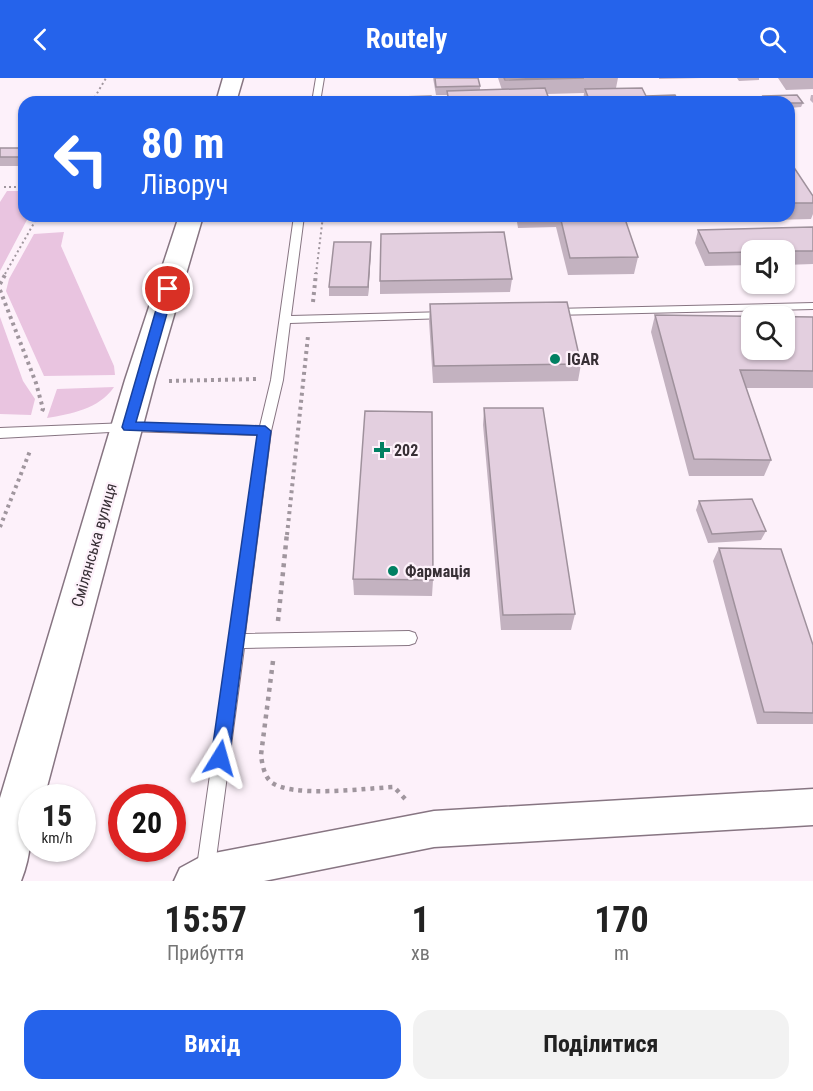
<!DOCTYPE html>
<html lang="uk">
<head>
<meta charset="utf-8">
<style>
  :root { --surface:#fff; --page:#f2f2f2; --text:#222; --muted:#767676; --accent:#2563eb }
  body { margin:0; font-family:"Roboto Condensed",sans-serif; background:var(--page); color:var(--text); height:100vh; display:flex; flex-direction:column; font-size:22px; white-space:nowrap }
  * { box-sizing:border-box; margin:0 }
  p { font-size:20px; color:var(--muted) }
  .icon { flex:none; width:33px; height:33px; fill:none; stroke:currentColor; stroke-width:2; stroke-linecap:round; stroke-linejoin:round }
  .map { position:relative; height:803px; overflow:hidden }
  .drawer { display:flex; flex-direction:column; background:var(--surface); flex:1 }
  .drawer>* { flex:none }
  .guide { position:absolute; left:18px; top:18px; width:777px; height:126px; border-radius:18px; box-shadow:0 2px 4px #0004; background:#2563eb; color:#fff; overflow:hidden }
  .fabs { position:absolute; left:741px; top:162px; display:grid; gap:12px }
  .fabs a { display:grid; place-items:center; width:54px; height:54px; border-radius:12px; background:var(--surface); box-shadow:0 2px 4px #0004; font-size:30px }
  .speed { position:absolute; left:18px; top:706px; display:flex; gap:12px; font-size:30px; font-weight:700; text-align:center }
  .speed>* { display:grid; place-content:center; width:78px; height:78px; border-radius:50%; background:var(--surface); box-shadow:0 2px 4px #0004; line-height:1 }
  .speed small { font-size:15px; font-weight:400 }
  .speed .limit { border:9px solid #d22; background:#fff; color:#111 }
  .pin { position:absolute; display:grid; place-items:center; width:51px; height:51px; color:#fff; margin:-26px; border:3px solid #fff; border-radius:50%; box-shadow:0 2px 6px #0007 }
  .me { position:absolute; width:66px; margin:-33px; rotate:8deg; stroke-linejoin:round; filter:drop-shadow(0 0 4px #0008) }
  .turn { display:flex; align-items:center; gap:21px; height:126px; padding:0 24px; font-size:27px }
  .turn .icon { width:78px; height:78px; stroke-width:2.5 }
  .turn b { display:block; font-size:42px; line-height:51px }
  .eta { display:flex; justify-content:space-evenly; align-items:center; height:102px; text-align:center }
  .eta b { font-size:36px; font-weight:700; line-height:42px }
  .action { display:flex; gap:12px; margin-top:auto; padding:12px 24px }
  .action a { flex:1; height:69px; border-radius:18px; background:var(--accent); color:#fff; font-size:24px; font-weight:700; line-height:69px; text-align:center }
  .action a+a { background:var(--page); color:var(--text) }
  header { display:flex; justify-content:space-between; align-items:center; height:78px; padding:0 24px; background:var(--accent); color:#fff; font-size:27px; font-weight:700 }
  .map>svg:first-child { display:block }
</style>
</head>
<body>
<header><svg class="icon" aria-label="back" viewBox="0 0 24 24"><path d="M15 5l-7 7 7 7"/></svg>Routely<svg class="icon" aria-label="search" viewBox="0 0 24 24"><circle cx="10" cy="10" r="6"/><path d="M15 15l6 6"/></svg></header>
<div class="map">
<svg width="813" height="803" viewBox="0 0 813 803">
  <rect width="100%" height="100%" fill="#fdf1fa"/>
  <path fill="#e9c4e0" d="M 7,113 L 24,113 L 24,138 L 29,138 L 0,193 L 0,124 Z
    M 64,154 L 61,168 L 114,288 L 115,297 L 44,298 L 6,213 L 9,201 L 34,156 Z
    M 0,239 L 23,303 L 35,321 L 31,337 L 0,336 Z
    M 114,309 C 99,331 71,336 47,340 L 57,311 Z"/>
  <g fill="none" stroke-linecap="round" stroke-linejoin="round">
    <defs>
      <path id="lane" d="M 316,0 L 324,0 L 320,24 L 312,24 Z
        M 294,138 L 304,138 L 291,238 L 447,234 L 453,237 L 447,240 L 290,245 L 283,302 L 271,353 L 245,556 L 409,553 L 415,555 L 417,560 L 415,565 L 409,567 L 244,570 L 213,803 L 195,803 L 258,357 L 128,353 L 0,360 L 0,350 L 128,345 L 260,348 L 271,302 Z
        M 813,225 L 813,231 L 553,237 L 547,234 L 553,231 Z"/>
      <path id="street" d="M 813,711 L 813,747 L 434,769 L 264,803 L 174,803 L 180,790 L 204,777 L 434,733 Z"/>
      <path id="primary" d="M 223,0 L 243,0 L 236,24 L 216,24 Z
        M 179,138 L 203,138 L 155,302 L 44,720 L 32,720 C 32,749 32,776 21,803 L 0,803 L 0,720 L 125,302 Z"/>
    </defs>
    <use href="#lane" stroke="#877582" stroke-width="2"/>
    <use href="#street" stroke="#877582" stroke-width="3"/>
    <use href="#primary" stroke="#877582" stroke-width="3"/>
    <path stroke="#a0969e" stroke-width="2" stroke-dasharray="2 3" stroke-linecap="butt" d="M 92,24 L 106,0
      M 4,109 L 24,109
      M 5,196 L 38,138
      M 316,196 L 323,138"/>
    <path stroke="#a0969e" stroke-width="4" stroke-dasharray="3 4" stroke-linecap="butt" d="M 0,206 L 6,195
      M 0,212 L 36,305 L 43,331 L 41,335
      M 313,224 L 316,195
      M 169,303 L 258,301
      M 0,449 L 30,373
      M 287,457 L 308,258"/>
    <path stroke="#a0969e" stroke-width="4.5" stroke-dasharray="4 5" stroke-linecap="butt" d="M 278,543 L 287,455
      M 273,583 L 261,677 C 262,685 264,697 270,703 C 289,721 367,710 394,709 L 407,723"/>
    <use href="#lane" fill="#fff" fill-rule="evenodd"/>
    <use href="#street" fill="#fff" fill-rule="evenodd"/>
    <use href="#primary" fill="#fff" fill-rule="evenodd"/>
  </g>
  <path fill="#c3b2c0" d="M 433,0 L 478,0 L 480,8 L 480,12 L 502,12 L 498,0 L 618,0 L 616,10 L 646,18 L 679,24 L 583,24 L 584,15 L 547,16 L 550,24 L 446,24 L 447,17 L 436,17 Z
    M 659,0 L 702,0 L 659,1 Z
    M 737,0 L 759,0 L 759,2 L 739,3 Z
    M 778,0 L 813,0 L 813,11 L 786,12 Z
    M 811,17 L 813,17 L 813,25 L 810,22 Z
    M 763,18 L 803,25 L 801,29 L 789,30 L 789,24 L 762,24 L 761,23 Z
    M 0,70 L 24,70 L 24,88 L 0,88 Z
    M 789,82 L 813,118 L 813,136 L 811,141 L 736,143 L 734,139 L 719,139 L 718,138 L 789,138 Z
    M 516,138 L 624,138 L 638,179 L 634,196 L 568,197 L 556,149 L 518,150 Z
    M 636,138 L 703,138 L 702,142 L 638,144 Z
    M 813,149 L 813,186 L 784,187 L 784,172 L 752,172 L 752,187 L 705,188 L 695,165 L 698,152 Z
    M 371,164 L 371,173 L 368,218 L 329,218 L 329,209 Z
    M 512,201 L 510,214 L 380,216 L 380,203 Z
    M 430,226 L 581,286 L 578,303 L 433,305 L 429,243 Z
    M 655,237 L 813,239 L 813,310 L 746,310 L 771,382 L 764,398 L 689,398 L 651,254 Z
    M 484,330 L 575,536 L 571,552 L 501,552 L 483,347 Z
    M 699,423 L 766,453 L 761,462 L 708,465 L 696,432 Z
    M 719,470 L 813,567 L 813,646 L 757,646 L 713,483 Z
    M 353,501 L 433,502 L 432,518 L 354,517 Z"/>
  <path fill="#9f919c" d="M 371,164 L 371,173 L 368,218 L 368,209 Z"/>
  <path fill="#e3cfdf" stroke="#9f919c" stroke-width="1.5" fill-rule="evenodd" d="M 435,0 L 478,0 L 480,8 L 436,9 Z
    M 504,0 L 584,0 L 505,2 Z
    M 545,10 L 550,24 L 449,24 L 447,13 Z
    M 642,10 L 646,18 L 675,17 L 679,24 L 590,24 L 585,11 Z
    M 797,17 L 803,25 L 789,25 L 789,24 L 767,24 L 763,18 Z
    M 431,18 L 432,24 L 402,24 L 401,19 Z
    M 432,22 L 443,22 L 444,24 L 432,24 Z
    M 0,70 L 24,70 L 24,79 L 0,79 Z
    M 789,82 L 813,118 L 813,125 L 789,125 Z
    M 560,138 L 624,138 L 638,179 L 570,180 Z
    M 813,149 L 813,173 L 784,173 L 784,172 L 752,172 L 752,174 L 709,175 L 698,152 Z
    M 504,154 L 512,201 L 380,203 L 381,156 Z
    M 334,164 L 371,164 L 368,209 L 329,209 Z
    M 567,224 L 581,286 L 434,288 L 430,226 Z
    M 655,237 L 813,239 L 813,293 L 740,292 L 771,382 L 694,381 ZM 752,238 L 784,238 L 784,272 L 752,272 Z
    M 484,330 L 543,330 L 575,536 L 503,537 Z
    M 365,333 L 432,334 L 433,502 L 353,501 Z
    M 752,421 L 766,453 L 712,456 L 699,423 Z
    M 719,470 L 781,471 L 813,567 L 813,635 L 764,634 Z"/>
  <path fill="#2563eb" stroke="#184099" stroke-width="1.5" d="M 168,208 L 174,211 L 136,344 L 265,348 L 271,353 L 229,680 L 226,686 L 220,688 L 214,686 L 211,680 L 257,357 L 124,352 L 122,349 L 162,211 Z"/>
  <g fill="#008062" stroke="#fdf1fa" stroke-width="2">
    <circle cx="555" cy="281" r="6"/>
    <path d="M379 363h6v6h6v6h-6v6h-6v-6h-6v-6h6z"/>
    <circle cx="393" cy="493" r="6"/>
  </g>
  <g text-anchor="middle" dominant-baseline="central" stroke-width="4.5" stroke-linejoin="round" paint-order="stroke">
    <g font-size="16" font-weight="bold" fill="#372f35" stroke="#fdf1fa" text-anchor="start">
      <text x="567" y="281">IGAR</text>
      <text x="394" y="372">202</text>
      <text x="405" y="493">Фармація</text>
    </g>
    <g font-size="16" fill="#372f35" stroke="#fdf1fa">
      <text transform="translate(94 467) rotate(-74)">Смілянська вулиця</text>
    </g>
  </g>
</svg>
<div class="fabs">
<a><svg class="icon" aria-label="sound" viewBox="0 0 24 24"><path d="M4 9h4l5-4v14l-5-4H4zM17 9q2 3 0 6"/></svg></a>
<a><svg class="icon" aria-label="search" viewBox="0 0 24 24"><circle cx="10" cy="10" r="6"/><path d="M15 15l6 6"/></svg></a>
</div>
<div class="speed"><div>15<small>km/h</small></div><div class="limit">20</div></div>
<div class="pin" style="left:168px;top:211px;background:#d93025"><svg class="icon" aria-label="arrive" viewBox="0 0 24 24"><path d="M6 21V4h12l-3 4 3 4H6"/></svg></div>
<svg class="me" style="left:220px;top:680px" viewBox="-20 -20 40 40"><path d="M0-17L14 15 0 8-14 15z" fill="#2563eb" stroke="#fff" stroke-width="4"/></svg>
<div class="guide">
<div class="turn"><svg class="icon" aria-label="left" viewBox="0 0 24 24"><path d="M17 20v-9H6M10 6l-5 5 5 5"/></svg><div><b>80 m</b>Ліворуч</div></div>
</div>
</div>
<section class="drawer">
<div class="eta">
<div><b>15:57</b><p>Прибуття</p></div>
<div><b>1</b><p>хв</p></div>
<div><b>170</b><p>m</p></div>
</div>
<div class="action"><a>Вихід</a><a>Поділитися</a></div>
</section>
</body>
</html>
